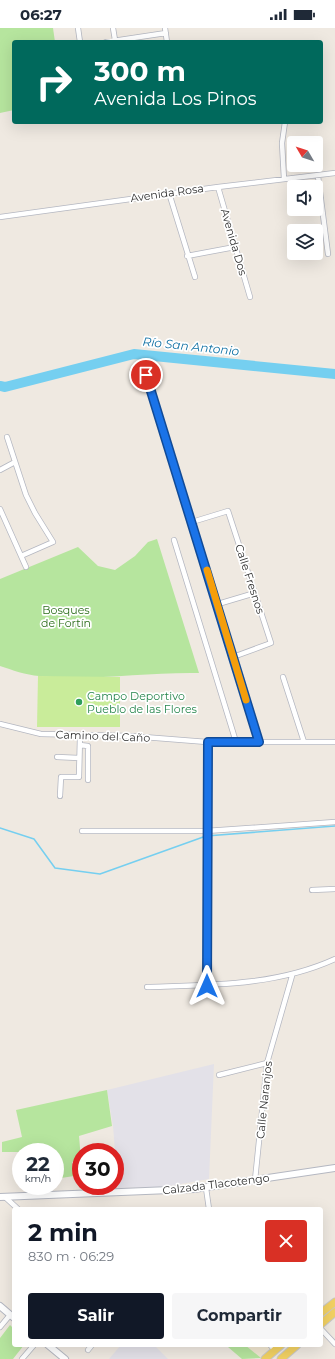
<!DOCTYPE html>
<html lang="es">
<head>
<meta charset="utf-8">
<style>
  :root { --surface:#fff; --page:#f6f6f7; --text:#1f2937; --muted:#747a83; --accent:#111827 }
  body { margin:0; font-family:Montserrat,sans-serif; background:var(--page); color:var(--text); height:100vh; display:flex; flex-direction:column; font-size:15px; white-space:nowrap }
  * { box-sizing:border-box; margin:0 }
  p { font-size:13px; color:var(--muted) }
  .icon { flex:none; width:22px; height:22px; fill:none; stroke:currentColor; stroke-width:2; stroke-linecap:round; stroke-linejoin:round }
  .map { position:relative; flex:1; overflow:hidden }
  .panel { position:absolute; left:12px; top:1179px; width:311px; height:140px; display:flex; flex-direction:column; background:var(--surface); border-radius:4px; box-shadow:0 4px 16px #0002 }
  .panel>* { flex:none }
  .hud { position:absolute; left:12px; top:12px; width:311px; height:84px; border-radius:4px; box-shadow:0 4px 16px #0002; background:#00695c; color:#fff; overflow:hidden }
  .needle { width:26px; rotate:309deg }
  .buttons { position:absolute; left:287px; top:108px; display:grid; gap:8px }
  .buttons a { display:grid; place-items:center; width:36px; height:36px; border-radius:4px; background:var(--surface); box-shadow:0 4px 16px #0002; font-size:20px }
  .speed { position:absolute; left:12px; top:1115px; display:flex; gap:8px; font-size:20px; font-weight:700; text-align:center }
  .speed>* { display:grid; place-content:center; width:52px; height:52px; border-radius:50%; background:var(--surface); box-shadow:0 4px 16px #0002; line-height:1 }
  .speed small { font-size:10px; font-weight:400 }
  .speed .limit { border:6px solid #d22; background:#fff; color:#111 }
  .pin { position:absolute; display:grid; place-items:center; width:34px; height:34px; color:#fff; margin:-17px; border:2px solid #fff; border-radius:50%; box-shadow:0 1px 4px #0007 }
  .me { position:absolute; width:44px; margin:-22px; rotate:0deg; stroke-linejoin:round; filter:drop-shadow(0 0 3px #0008) }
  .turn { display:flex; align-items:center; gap:14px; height:84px; padding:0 16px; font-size:18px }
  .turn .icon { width:52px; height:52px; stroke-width:2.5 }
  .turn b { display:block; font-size:28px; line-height:34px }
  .round { display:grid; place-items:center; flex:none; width:42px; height:42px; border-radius:4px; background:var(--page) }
  .overview { display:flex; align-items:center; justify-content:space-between; height:68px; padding:0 16px }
  h1 { font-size:24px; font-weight:700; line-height:30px; color:var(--accent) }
  .primary-button { display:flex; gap:8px; margin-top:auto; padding:8px 16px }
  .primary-button a { flex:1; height:46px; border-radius:4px; background:var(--accent); color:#fff; font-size:16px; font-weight:700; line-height:46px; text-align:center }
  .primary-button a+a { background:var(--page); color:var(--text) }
  .status { display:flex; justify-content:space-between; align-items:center; height:28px; padding:0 20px; background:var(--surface); direction:ltr }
  .status svg { height:11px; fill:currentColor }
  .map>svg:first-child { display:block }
</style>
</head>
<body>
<div class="status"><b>06:27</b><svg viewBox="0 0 49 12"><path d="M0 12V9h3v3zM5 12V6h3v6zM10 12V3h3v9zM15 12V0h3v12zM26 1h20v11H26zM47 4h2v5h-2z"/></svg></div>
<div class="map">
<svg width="335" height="1331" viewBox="0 0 335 1331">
  <rect width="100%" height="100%" fill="#efe9e1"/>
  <path fill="#e3e1e8" d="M 214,1036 L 209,1151 L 164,1159 L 118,1160 L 113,1098 L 107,1062 Z
    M 121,1317 L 154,1317 L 168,1331 L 109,1331 Z"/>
  <path fill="#f0e6d1" d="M 245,1317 L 266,1317 L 270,1320 L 260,1330 Z"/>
  <path fill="#b6e59e" d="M 0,0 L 53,0 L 55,14 L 14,14 L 14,82 L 0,85 Z
    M 157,511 L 199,645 C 146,644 92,653 39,648 C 26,647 12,642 0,638 L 0,551 L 78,519 L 98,538 L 115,542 L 135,528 L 148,514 Z
    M 107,1062 L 112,1098 L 79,1108 L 81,1132 L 72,1134 L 74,1148 L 55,1151 L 55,1124 L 2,1124 L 2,1114 L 22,1109 L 16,1082 Z
    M 10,1297 L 14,1301 L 14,1317 L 24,1317 L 13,1331 L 0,1331 L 0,1310 Z
    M 230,1317 L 245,1317 L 261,1330 L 242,1331 L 228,1319 Z"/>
  <path fill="#c9ec9a" d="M 38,648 L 120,649 L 120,699 L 37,699 Z"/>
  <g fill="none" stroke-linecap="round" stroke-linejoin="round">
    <path stroke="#75cff0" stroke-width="1.5" d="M 0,800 L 34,811 L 55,840 L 100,846 L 206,808 L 335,798"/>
    <path stroke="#75cff0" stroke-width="10" d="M 0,358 L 5,359 L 134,326 L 335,346"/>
    <defs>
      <path id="minor" d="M 78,0 L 80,14
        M 113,0 L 115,12
        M 165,0 L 167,14
        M 106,14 L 166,5
        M 318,148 L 328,226
        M 284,151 L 282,115 L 285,94
        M 218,159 L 250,269
        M 169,165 L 195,249
        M 0,189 L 218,159 L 335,145
        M 187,228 L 235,219
        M 146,347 L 259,714
        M 7,409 L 26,467 L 35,485 L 53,514 L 21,528
        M 0,442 L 15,434
        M 0,481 L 26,539
        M 192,494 L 228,483 L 271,615 L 233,629
        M 174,512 L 236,714
        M 218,576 L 255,565
        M 283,649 L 304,714
        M 0,696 L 41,706 L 131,708 L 207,714 L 335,714
        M 80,717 L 88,718 L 88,752
        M 57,729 L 79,730
        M 60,768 L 61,749 L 79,749 L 80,708
        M 82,803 L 206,803 L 335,794
        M 312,862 L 335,861
        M 207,958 L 207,714
        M 147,959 C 211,957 276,958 335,931
        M 219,1047 L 267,1035
        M 255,1152 L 267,1035 L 292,948
        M 206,1160 L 209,1181
        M 5,1169 L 18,1181
        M 0,1299 L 10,1287
        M 321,1301 L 335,1316
        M 270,1317 L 275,1322
        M 88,1322 L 92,1317
        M 22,1331 L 34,1317"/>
      <path id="tertiary" d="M 0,1169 L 194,1161 L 335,1140
        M 0,1278 L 14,1290
        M 48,1317 L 65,1331"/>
      <path id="primary" d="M 321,1285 L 335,1274
        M 321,1296 L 335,1284
        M 265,1331 L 281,1317
        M 281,1331 L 297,1317"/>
    </defs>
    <use href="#minor" stroke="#b4b7c1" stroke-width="6"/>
    <use href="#tertiary" stroke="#b4b7c1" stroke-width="8"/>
    <use href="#primary" stroke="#c9c9c9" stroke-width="9"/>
    <use href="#minor" stroke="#fff" stroke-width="4.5"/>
    <use href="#tertiary" stroke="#fff" stroke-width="6"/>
    <use href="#primary" stroke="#f2d163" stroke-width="7"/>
  </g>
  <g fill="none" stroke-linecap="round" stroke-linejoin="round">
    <defs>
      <path id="route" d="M 146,347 L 259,714 L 208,714 L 207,958"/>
    </defs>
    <use href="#route" stroke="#114b97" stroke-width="10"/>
    <use href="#route" stroke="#1a73e8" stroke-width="7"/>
    <path stroke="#f59e0b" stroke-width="7" d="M 207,542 L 246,672"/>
  </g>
  <circle fill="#2e9e5b" stroke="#fff" stroke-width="1.5" cx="79" cy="674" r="4"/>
  <g text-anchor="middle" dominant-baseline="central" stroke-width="3.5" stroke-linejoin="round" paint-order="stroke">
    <g font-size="11" fill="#2e2e2e" stroke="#fff">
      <text transform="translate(167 165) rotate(-8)">Avenida Rosa</text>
      <text transform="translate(234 214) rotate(74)">Avenida Dos</text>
      <text transform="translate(250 551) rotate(72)">Calle Fresnos</text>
      <text transform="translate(103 708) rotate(2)">Camino del Caño</text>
      <text transform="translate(264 1072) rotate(-84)">Calle Naranjos</text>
      <text transform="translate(216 1156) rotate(-7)">Calzada Tlacotengo</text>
    </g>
    <g font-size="11" fill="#2c6e1b" stroke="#fff">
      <text x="66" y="582">Bosques<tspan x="66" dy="13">de Fortín</tspan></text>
    </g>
    <g font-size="11" fill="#27864d" stroke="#fff" text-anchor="start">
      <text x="87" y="668">Campo Deportivo<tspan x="87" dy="13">Pueblo de las Flores</tspan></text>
    </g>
    <g font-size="12" font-style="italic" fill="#0d6fa3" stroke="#fff">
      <text transform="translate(191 318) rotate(6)">Río San Antonio</text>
    </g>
  </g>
</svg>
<div class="buttons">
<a><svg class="needle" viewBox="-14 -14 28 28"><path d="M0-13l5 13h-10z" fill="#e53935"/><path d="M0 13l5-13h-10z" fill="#747a83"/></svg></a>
<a><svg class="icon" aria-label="sound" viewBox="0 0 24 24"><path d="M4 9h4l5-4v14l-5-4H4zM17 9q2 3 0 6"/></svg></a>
<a><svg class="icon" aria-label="layers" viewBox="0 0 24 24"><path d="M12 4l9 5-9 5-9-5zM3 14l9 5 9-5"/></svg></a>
</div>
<div class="speed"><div>22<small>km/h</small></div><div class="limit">30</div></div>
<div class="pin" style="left:146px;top:347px;background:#d93025"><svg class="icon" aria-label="arrive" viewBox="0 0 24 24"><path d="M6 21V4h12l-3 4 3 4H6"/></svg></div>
<svg class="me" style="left:207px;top:958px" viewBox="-20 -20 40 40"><path d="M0-17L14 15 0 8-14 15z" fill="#1a73e8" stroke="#fff" stroke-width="4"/></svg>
<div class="hud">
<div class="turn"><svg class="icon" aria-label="right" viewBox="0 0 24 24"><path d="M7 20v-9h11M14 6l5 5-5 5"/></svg><div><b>300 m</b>Avenida Los Pinos</div></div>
</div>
<section class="panel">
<div class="overview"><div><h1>2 min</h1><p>830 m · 06:29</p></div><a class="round" style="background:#d93025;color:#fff"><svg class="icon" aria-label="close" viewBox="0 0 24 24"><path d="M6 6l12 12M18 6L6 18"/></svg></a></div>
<div class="primary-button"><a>Salir</a><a>Compartir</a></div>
</section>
</div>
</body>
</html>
